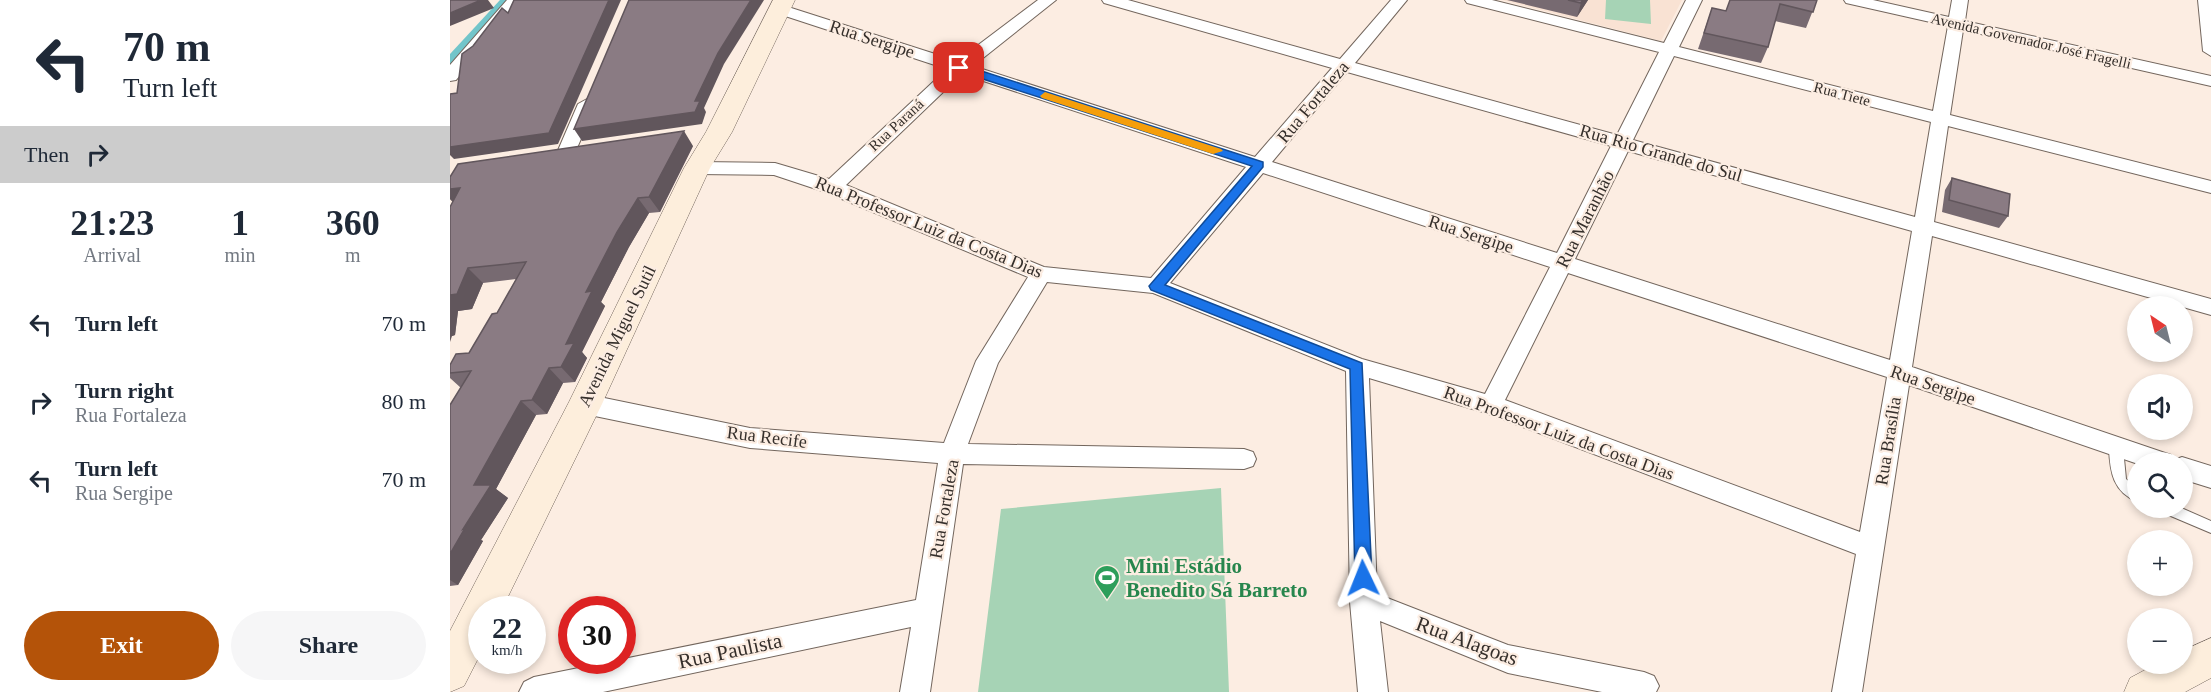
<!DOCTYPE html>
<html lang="en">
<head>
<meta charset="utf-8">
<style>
  :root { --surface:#fff; --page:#f6f6f7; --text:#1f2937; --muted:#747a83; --accent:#b45309 }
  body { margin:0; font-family:"Times New Roman",serif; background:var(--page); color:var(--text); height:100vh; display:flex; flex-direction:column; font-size:22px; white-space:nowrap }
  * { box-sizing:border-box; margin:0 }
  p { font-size:20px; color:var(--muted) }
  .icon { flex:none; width:33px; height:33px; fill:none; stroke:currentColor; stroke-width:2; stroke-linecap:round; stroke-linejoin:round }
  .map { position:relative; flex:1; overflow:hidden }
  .panel { display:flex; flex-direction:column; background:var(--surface); width:450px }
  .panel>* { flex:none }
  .guide { background:#fff; color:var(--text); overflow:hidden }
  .needle { width:39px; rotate:325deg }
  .tools { position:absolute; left:1677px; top:296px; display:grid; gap:12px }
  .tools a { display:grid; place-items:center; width:66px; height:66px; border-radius:50%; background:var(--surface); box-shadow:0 3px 9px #0003; font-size:30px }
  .speed { position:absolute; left:18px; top:596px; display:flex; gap:12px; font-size:30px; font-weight:700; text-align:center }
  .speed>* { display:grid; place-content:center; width:78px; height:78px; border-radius:50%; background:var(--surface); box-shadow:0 3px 9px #0003; line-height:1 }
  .speed small { font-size:15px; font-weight:400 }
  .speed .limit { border:9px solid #d22; background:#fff; color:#111 }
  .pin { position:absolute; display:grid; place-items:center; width:51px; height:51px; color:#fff; margin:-26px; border-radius:12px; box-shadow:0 3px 9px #0006 }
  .me { position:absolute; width:66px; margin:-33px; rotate:358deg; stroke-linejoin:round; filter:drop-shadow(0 0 4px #0008) }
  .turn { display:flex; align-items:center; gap:21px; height:126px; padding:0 24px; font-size:27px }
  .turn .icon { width:78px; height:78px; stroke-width:2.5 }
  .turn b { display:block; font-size:42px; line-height:51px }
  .then { display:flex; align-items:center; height:57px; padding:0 24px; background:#0003; gap:12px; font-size:22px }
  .eta { display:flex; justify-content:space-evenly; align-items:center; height:102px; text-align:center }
  .eta b { font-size:36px; font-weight:600; line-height:42px }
  .primary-button { display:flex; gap:12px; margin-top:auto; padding:12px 24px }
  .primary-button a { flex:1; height:69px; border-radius:36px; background:var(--accent); color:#fff; font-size:24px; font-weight:600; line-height:69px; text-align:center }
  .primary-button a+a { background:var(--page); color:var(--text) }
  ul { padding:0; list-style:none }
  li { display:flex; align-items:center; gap:18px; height:78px; padding:0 24px }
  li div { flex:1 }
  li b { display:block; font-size:22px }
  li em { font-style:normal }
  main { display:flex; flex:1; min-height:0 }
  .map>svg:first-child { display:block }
</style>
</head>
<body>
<main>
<section class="panel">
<div class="guide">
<div class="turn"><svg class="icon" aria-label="left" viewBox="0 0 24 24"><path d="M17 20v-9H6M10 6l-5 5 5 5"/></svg><div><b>70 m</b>Turn left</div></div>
<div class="then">Then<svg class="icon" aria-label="right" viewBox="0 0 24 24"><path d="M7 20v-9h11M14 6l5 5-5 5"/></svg></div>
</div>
<div class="eta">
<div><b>21:23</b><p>Arrival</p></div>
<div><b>1</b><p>min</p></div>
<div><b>360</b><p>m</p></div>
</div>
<ul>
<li><svg class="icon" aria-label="left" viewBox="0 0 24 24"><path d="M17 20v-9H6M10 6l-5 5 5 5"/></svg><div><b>Turn left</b></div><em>70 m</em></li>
<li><svg class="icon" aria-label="right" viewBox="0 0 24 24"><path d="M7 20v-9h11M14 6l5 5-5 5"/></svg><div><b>Turn right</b><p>Rua Fortaleza</p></div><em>80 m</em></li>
<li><svg class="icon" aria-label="left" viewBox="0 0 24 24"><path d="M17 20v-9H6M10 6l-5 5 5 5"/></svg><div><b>Turn left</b><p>Rua Sergipe</p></div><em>70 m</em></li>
</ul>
<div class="primary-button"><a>Exit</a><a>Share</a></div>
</section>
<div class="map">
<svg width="1761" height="692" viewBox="0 0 1761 692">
  <rect width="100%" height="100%" fill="#fcede2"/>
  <path fill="#f9e2d3" d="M 1052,0 L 1232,0 L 1211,41 Z"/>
  <path fill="#a6d3b5" d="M 1156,0 L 1200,0 L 1201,24 L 1155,19 Z
    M 771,488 L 779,692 L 528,692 L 551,509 Z"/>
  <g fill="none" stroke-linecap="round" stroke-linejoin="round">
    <path fill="#72c5ca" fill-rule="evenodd" d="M 50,0 L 67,0 L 6,68 L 0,69 L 0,54 Z"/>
    <defs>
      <path id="lane" d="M 1666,443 L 1671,444 L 1673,448 L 1676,479 L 1688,489 L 1688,502 C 1663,492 1660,472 1659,448 L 1661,444 Z
        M 1707,507 L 1729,507 L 1761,521 L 1761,533 L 1709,511 Z"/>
      <path id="street" d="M 57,0 L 73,0 L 6,80 L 0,81 L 0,65 Z
        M 588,0 L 606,0 L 523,66 L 805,157 L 882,68 L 654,3 L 652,0 L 678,0 L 890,59 L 941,0 L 957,0 L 905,63 L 1167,135 L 1209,52 L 1017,3 L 1015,0 L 1042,0 L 1214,43 L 1236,0 L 1252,0 L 1229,47 L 1483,111 L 1498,26 L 1396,3 L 1394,0 L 1423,0 L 1499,17 L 1502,0 L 1518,0 L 1515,21 L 1761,76 L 1761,86 L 1513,30 L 1500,115 L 1761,181 L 1761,193 L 1498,126 L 1484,222 L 1761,299 L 1761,315 L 1482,236 L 1462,367 L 1721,455 L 1724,460 L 1732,457 L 1761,466 L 1761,488 L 1732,479 L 1732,462 L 1688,464 L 1459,385 L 1412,692 L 1382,692 L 1406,554 L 1036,413 L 919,378 L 927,594 L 1058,645 L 1194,672 L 1204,676 L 1209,686 L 1206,692 L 1152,692 L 1058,673 L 930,621 L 938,692 L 908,692 L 900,602 L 896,371 L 703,293 L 597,282 L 548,363 L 518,444 L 794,449 L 803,452 L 806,459 L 803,466 L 794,469 L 513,464 L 480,692 L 450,692 L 461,627 L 153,692 L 69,692 L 74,682 L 84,677 L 466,600 L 488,463 L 300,448 L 135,414 L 127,411 L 123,404 L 127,397 L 135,394 L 300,428 L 494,443 L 526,361 L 578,277 L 375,192 L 324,175 L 247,174 L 240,172 L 237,168 L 240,164 L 247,162 L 325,163 L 379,179 L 497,69 L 323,12 L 321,9 L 323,6 L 335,6 L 507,61 ZM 1224,56 L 1481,122 L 1465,217 L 1183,140 ZM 897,72 L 1161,146 L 1107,253 L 822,162 ZM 512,74 L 796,167 L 701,278 L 594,267 L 396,185 ZM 1178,151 L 1462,231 L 1440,360 L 1125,259 ZM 813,173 L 1100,267 L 1035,394 L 912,359 L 720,283 ZM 1118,273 L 1437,377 L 1410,532 L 1055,400 Z
        M 1748,0 L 1761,0 L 1761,56 L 1753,51 Z
        M 137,99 L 146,104 L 124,155 L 115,161 L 108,159 L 106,155 L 128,104 Z"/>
      <path id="secondary" d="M 323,0 L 345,0 L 282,132 L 260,168 L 152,404 L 52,609 L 32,609 L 32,651 L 14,686 L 0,692 L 0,631 L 119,402 L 234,168 L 256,132 Z
        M 1761,638 L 1761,678 L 1735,692 L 1674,692 L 1680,678 L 1708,663 L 1732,663 L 1732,651 Z"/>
    </defs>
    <use href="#lane" stroke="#73665d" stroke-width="2"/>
    <use href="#street" stroke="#73665d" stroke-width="2"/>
    <use href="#secondary" stroke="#73665d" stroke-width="1"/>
    <use href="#lane" fill="#fff" fill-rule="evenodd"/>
    <use href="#street" fill="#fff" fill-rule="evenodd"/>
    <use href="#secondary" fill="#fdeedc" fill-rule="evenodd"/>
  </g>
  <path fill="#776a71" d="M 1057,0 L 1138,0 L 1127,17 Z
    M 1367,0 L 1356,28 L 1325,21 L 1318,47 L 1311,63 L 1248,49 L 1262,8 L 1276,11 Z
    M 243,146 L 210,212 L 199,213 L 179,247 L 151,302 L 155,306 L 132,352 L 137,358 L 125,382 L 113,383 L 97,414 L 86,415 L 46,489 L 58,498 L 31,540 L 33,541 L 8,585 L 0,586 L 0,405 L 11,388 L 0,378 L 0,365 L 19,353 L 47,313 L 66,279 L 33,283 L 22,309 L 8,311 L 5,335 L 2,336 L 3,202 L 0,199 L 0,177 Z
    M 1502,178 L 1558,216 L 1549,228 L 1492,212 L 1495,190 Z"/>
  <path fill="#61565c" d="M 31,0 L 38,0 L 44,8 L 0,26 L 0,13 Z
    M 159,0 L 171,0 L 108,144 L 4,159 L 0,155 L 0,147 Z
    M 301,0 L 314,0 L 274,64 L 254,108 L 256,112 L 252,124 L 132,141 L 124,129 L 268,53 Z
    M 1132,0 L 1138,0 L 1127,17 L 1131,3 Z
    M 234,131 L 243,146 L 210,212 L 199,197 Z
    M 10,188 L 6,205 L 0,199 L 0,189 Z
    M 188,198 L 199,213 L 179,247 L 151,302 L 155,306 L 132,352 L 137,358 L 125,382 L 111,367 L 116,344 L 136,292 L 167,232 Z
    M 18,268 L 33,283 L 22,309 L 8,311 L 5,335 L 2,336 L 0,342 L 0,295 Z
    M 99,368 L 113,383 L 97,414 L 82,400 Z
    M 71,401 L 86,415 L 46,489 L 58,498 L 31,540 L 33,541 L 8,585 L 0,580 L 0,554 L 13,529 L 24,485 Z"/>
  <path fill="#8a7b83" stroke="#61565c" stroke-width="1.5" d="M 0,0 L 31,0 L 0,13 Z
    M 64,0 L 159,0 L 99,133 L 0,147 L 0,94 L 7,93 L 12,54 L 23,46 L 52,8 L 58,13 Z
    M 179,0 L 301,0 L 268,53 L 245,101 L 250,101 L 245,112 L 124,129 Z
    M 1118,0 L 1132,0 L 1131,3 Z
    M 1280,0 L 1367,0 L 1363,12 L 1330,4 L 1318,47 L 1254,33 L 1262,8 L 1276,11 Z
    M 234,131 L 199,197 L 188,198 L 167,232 L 136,292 L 142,291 L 116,344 L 124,343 L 111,367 L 99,368 L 82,400 L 71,401 L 24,485 L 41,485 L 13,529 L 15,528 L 0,554 L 0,405 L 21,371 L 0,373 L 0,365 L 6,354 L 19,353 L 42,314 L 47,313 L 76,262 L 18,268 L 7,294 L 0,295 L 0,207 L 10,188 L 0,189 L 0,177 L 8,164 Z
    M 1502,178 L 1560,194 L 1558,216 L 1499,200 Z"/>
  <path fill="#1a73e8" stroke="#114b97" stroke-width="1.5" d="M 505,65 L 513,65 L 813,162 L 813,167 L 715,285 L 912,363 L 922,578 L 919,584 L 913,586 L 908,584 L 905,578 L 900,369 L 701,290 L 699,286 L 802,166 L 505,70 Z"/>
  <path fill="#f59e0b" d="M 595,92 L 771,149 L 773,151 L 763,154 L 592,98 L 590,96 Z"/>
  <defs>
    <symbol id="stadium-pin" viewBox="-11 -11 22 30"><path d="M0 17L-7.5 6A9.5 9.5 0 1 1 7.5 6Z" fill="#2e9e5b" stroke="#fcede2"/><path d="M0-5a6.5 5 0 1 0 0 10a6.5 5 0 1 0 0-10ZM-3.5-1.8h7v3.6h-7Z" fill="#fff"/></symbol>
  </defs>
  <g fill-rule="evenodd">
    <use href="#stadium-pin" x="642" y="563" width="30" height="40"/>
  </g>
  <g text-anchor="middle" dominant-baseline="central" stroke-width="4.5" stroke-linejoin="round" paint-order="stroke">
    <g font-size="15" fill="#352f2b" stroke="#fcede2">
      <text transform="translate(1581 41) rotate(13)">Avenida Governador José Fragelli</text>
      <text transform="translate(1392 94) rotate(15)">Rua Tiete</text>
      <text transform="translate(446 125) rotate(-43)">Rua Paraná</text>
    </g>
    <g font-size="18" fill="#352f2b" stroke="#fcede2">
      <text transform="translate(422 39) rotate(18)">Rua Sergipe</text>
      <text transform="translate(863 102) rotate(-50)">Rua Fortaleza</text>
      <text transform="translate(1211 153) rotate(16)">Rua Rio Grande do Sul</text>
      <text transform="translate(1135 219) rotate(-63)">Rua Maranhão</text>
      <text transform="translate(479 227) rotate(22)">Rua Professor Luiz da Costa Dias</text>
      <text transform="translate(1021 234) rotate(18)">Rua Sergipe</text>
      <text transform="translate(167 336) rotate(-64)">Avenida Miguel Sutil</text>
      <text transform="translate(1483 385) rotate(19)">Rua Sergipe</text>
      <text transform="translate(1109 433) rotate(20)">Rua Professor Luiz da Costa Dias</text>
      <text transform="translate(317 437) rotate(7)">Rua Recife</text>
      <text transform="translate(1438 441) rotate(-81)">Rua Brasília</text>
      <text transform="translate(494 509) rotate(-80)">Rua Fortaleza</text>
    </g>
    <g font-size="21" font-weight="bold" fill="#27864d" stroke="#fcede2" text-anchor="start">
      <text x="676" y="566">Mini Estádio<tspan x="676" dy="24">Benedito Sá Barreto</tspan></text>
    </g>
    <g font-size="21" fill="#352f2b" stroke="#fcede2">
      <text transform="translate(1017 641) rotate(20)">Rua Alagoas</text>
      <text transform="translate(280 651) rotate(-12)">Rua Paulista</text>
    </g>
  </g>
</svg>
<div class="tools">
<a><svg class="needle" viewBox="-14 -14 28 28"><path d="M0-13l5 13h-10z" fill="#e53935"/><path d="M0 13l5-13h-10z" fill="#747a83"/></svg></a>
<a><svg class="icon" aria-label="sound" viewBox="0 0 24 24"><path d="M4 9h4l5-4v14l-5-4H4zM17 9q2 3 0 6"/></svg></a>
<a><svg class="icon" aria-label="search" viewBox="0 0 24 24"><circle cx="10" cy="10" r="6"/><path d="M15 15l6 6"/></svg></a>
<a>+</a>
<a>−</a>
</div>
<div class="speed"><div>22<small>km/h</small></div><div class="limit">30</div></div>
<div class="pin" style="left:509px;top:68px;background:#d93025"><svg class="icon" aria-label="arrive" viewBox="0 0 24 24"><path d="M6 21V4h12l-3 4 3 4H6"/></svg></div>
<svg class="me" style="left:913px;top:578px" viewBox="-20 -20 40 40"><path d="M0-17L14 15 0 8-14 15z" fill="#1a73e8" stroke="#fff" stroke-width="4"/></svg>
</div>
</main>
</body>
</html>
